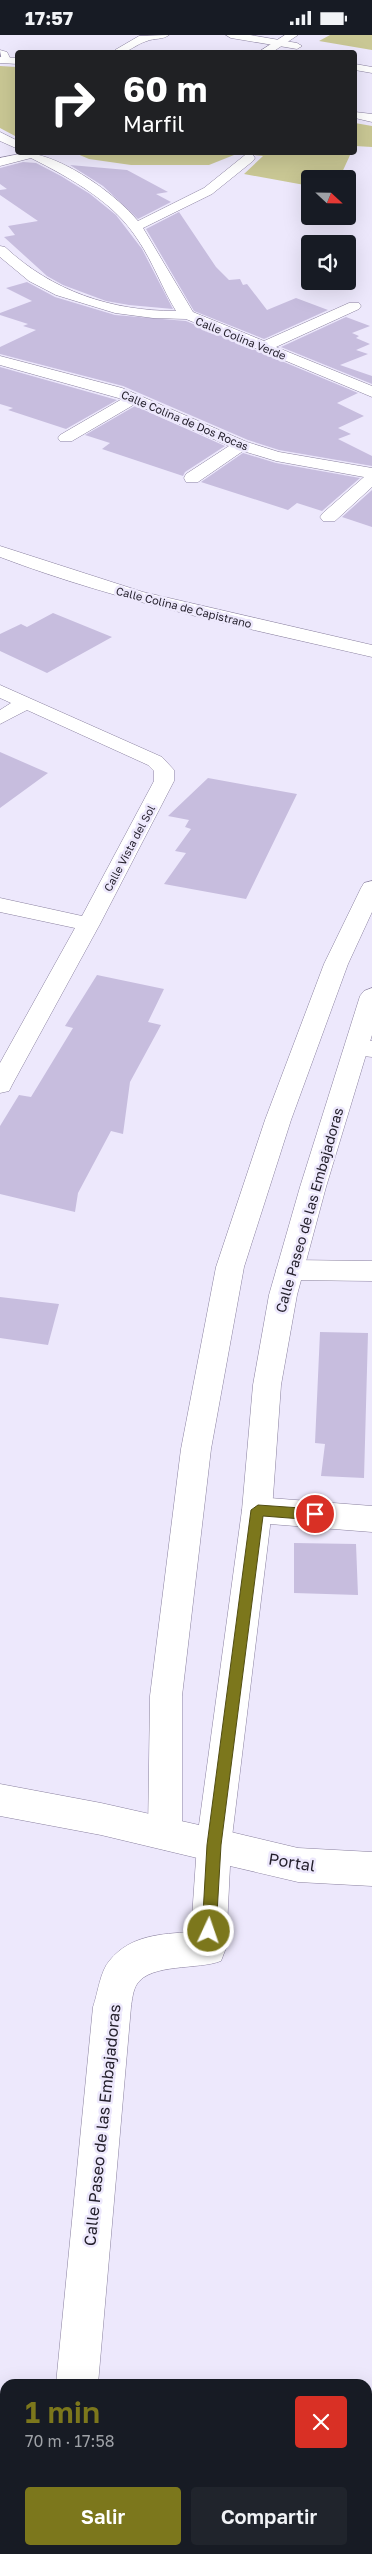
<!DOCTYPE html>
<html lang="es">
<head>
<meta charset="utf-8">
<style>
  :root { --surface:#171b24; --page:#20242c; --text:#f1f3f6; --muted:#9ea1a6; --accent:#7c771c }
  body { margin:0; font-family:"Golos Text",sans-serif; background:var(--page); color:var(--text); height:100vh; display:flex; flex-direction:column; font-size:19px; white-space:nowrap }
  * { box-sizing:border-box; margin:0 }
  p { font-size:16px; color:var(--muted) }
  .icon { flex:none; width:28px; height:28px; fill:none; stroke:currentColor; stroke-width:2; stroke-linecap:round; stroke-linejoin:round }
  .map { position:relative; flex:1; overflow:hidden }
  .drawer { position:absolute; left:0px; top:2344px; width:372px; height:176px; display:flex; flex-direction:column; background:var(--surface); border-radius:15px 15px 0 0; box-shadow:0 5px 20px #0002 }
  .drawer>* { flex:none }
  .hud { position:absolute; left:15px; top:15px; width:342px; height:105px; border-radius:5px; box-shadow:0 5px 20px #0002; background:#202124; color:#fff; overflow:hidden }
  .needle { width:32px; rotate:112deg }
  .tools { position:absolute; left:301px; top:135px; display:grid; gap:10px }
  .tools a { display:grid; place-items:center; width:55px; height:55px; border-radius:5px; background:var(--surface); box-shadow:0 5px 20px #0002; font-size:25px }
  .pin { position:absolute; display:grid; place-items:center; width:42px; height:42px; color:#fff; margin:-21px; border:2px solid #fff; border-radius:50%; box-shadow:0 1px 5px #0007 }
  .me { position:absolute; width:55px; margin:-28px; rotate:3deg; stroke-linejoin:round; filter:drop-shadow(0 0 4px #0008) }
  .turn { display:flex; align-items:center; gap:18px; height:105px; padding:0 25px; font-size:22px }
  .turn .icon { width:65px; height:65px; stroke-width:2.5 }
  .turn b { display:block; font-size:35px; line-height:42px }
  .round { display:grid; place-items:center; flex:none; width:52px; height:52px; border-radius:5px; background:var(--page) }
  .summary { display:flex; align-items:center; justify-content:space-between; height:85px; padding:0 25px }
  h1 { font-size:30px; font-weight:600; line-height:38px; color:var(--accent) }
  .button { display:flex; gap:10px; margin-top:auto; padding:10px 25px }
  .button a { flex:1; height:58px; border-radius:5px; background:var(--accent); color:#fff; font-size:20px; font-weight:600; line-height:58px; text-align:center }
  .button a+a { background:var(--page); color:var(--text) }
  .status { display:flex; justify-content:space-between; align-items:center; height:35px; padding:0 25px; background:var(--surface); direction:ltr }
  .status svg { height:14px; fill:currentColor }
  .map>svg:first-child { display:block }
</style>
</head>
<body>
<div class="status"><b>17:57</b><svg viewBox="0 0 49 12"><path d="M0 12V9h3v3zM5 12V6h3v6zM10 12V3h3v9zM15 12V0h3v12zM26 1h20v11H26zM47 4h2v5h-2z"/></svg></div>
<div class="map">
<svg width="372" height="2519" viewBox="0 0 372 2519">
  <rect width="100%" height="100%" fill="#ede8fc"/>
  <path fill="#c9c794" d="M 330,0 L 372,0 L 372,15 L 319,6 Z
    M 0,31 L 17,32 L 17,102 L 0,93 Z
    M 355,88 L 372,91 L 372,112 L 355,111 Z
    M 75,118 L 351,118 L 339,144 L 310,144 L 310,151 L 244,139 L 263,121 L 239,118 L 209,130 L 131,130 L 89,124 Z"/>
  <path fill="#c7bdde" d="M 23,127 L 36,128 L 61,141 L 90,159 L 116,180 L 142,214 L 173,274 L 129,270 L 106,266 L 63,250 L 47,241 L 4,202 L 15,200 L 8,191 L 38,186 L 0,160 L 0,155 L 7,154 L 0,149 L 0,133 Z
    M 70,130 L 127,135 L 168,157 L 156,159 L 171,167 L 138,184 L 103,151 Z
    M 179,177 L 216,232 L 229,245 L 240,244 L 243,250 L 247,249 L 267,275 L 296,263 L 328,275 L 264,304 L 194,276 L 146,194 Z
    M 27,247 L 55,262 L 115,280 L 186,286 L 358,358 L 337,368 L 364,381 L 338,393 L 351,399 L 338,404 L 372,421 L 372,431 L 279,415 L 248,405 L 123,351 L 0,319 L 0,312 L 36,295 L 23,291 L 28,289 L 0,280 L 0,278 L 32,266 L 6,253 Z
    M 346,282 L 370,291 L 352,298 L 359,301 L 356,303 L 370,309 L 356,315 L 368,319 L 340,330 L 372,341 L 372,349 L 281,312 Z
    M 0,332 L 117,365 L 66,394 L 8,375 L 13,373 L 0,369 Z
    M 135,371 L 225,411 L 185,437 L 183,441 L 102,414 L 110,408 L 85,400 Z
    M 243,418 L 276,428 L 360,443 L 322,476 L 297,468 L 288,475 L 201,447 Z
    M 372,455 L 372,492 L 342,482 Z
    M 53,578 L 112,602 L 47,638 L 0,616 L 0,599 L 21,589 L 27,592 Z
    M 0,717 L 48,738 L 0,773 Z
    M 208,743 L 297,759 L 246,864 L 164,849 L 186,818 L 175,816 L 191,794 L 185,792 L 189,785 L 168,781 Z
    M 97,940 L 164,954 L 148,987 L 161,990 L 130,1047 L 123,1099 L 111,1096 L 78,1158 L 75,1177 L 0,1159 L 0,1091 L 19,1060 L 31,1062 L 73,993 L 65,991 Z
    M 0,1262 L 59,1269 L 48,1310 L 0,1303 Z
    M 320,1297 L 368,1298 L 364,1443 L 321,1441 L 325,1409 L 315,1408 Z
    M 294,1508 L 356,1509 L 358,1560 L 294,1558 Z"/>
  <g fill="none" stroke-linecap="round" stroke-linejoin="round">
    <defs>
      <path id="minor" d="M 169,0 C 163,5 154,3 147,6 C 136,9 129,18 117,18 L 115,15 L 139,1 Z
        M 226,0 L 250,0 L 297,8 L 302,11 L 297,14 L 231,3 Z
        M 355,29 L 372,32 L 372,38 L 355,35 Z
        M 355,77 L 372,79 L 372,87 L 355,83 Z
        M 0,97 L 18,106 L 18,114 L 0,106 Z
        M 24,118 C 59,118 116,159 138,186 L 204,153 L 245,120 L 253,120 L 255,123 L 253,126 L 212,159 L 143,193 L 193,277 L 264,306 L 349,268 L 359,268 L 361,271 L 359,274 L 276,312 L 372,351 L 372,362 L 186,284 L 153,283 L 115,278 L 56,260 L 29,246 L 0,222 L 0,211 L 5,212 C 52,256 111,276 176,276 C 162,253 153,227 138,205 C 114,167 72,144 31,123 L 0,131 L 0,123 Z
        M 0,321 L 122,353 L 247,407 L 279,417 L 372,433 L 372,452 L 335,486 L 323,486 L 320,482 L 323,478 L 364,442 L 276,426 L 243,416 L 198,447 L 186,447 L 184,443 L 186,439 L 229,411 L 135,369 L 72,406 L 60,406 L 58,403 L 60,400 L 122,364 L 0,330 Z
        M 0,650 L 162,722 L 174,735 L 174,746 L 100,889 L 12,1050 L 9,1056 L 0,1058 L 0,1028 L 75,893 L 0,877 L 0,863 L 82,881 L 154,746 L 154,736 L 148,730 L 27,675 L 0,689 L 0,675 L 11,668 L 0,663 Z
        M 372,846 L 372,877 L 348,929 L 291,1085 L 244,1232 L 211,1414 L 182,1661 L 182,1798 L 177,1810 L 165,1815 L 153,1810 L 148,1798 L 150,1661 L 181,1414 L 216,1232 L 265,1085 L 324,929 L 361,853 L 364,848 Z
        M 356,1005 L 372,1006 L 372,1022 L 347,1019 L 344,1013 L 347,1007 Z
        M 290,1225 L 372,1226 L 372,1246 L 290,1245 L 280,1242 L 276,1235 L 280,1228 Z
        M 257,1462 L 372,1471 L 372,1497 L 257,1488 L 246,1484 L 242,1475 L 246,1466 Z
        M 214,1793 L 298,1813 L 372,1817 L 372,1851 L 298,1847 L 230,1831 L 226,1913 L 221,1926 C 198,1935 151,1928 137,1949 C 133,1955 132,1965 131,1972 L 98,2349 L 56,2349 L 93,1972 C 98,1958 100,1936 110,1925 C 131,1900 161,1899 191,1897 L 197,1810 L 202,1798 Z
        M 39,2515 L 83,2515 L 83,2519 L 39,2519 Z"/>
      <path id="tertiary" d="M 0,15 L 7,17 L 11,25 L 10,27 L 2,27 Z
        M 372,953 L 372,1000 L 326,1152 L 297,1260 L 281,1350 L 272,1475 L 231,1810 L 226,1822 L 214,1827 L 101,1800 L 0,1781 L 0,1749 L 101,1768 L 199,1790 L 242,1475 L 253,1350 L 269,1260 L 300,1152 L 360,961 L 364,956 Z"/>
      <path id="secondary" d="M 285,0 L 298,0 L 271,18 L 257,18 Z
        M 0,22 L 18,23 L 18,29 L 0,28 Z
        M 0,511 L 143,557 L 372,610 L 372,622 C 247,593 121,568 0,522 Z"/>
    </defs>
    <use href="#minor" stroke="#8a819f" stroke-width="1"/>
    <use href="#tertiary" stroke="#8a819f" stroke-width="1"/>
    <use href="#secondary" stroke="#8a819f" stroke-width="1"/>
    <use href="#minor" fill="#fff" fill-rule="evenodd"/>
    <use href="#tertiary" fill="#fff" fill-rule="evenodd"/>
    <use href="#secondary" fill="#fff" fill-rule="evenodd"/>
  </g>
  <path fill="#7c771c" stroke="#514d12" d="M 258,1470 L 315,1474 L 321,1479 L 315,1485 L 263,1481 L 221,1810 L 216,1896 L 214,1901 L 209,1903 L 204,1901 L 202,1896 L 207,1810 L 251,1475 Z"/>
  <g text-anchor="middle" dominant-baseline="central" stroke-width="5" stroke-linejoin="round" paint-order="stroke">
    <g font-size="11" fill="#221e2a" stroke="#ede8fc">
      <text transform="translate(241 303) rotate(22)">Calle Colina Verde</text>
      <text transform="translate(185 385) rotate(23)">Calle Colina de Dos Rocas</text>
      <text transform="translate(184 572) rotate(14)">Calle Colina de Capistrano</text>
      <text transform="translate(129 813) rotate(-62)">Calle Vista del Sol</text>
    </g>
    <g font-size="14" fill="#221e2a" stroke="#ede8fc">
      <text transform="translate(309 1175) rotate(-74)">Calle Paseo de las Embajadoras</text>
    </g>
    <g font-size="16" fill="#221e2a" stroke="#ede8fc">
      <text transform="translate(292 1827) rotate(9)">Portal</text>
      <text transform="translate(102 2090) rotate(-84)">Calle Paseo de las Embajadoras</text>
    </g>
  </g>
</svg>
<div class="tools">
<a><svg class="needle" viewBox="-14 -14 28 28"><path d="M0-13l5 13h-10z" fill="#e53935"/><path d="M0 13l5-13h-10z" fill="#9ea1a6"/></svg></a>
<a><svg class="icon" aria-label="sound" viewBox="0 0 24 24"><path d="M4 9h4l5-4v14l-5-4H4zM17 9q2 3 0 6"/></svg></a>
</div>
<div class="pin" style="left:315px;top:1479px;background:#d93025"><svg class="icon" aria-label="arrive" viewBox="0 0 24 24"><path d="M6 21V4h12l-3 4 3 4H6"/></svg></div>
<svg class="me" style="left:209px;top:1896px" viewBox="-20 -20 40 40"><circle r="17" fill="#7c771c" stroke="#fff" stroke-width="3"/><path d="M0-11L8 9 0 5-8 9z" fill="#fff"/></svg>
<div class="hud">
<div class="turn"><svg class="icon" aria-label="right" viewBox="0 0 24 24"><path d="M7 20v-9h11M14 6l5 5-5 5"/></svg><div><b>60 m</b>Marfil</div></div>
</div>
<section class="drawer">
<div class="summary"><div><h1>1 min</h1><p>70 m · 17:58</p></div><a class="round" style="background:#d93025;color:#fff"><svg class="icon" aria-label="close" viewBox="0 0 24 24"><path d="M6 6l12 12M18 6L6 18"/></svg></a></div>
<div class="button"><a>Salir</a><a>Compartir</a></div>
</section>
</div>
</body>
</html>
